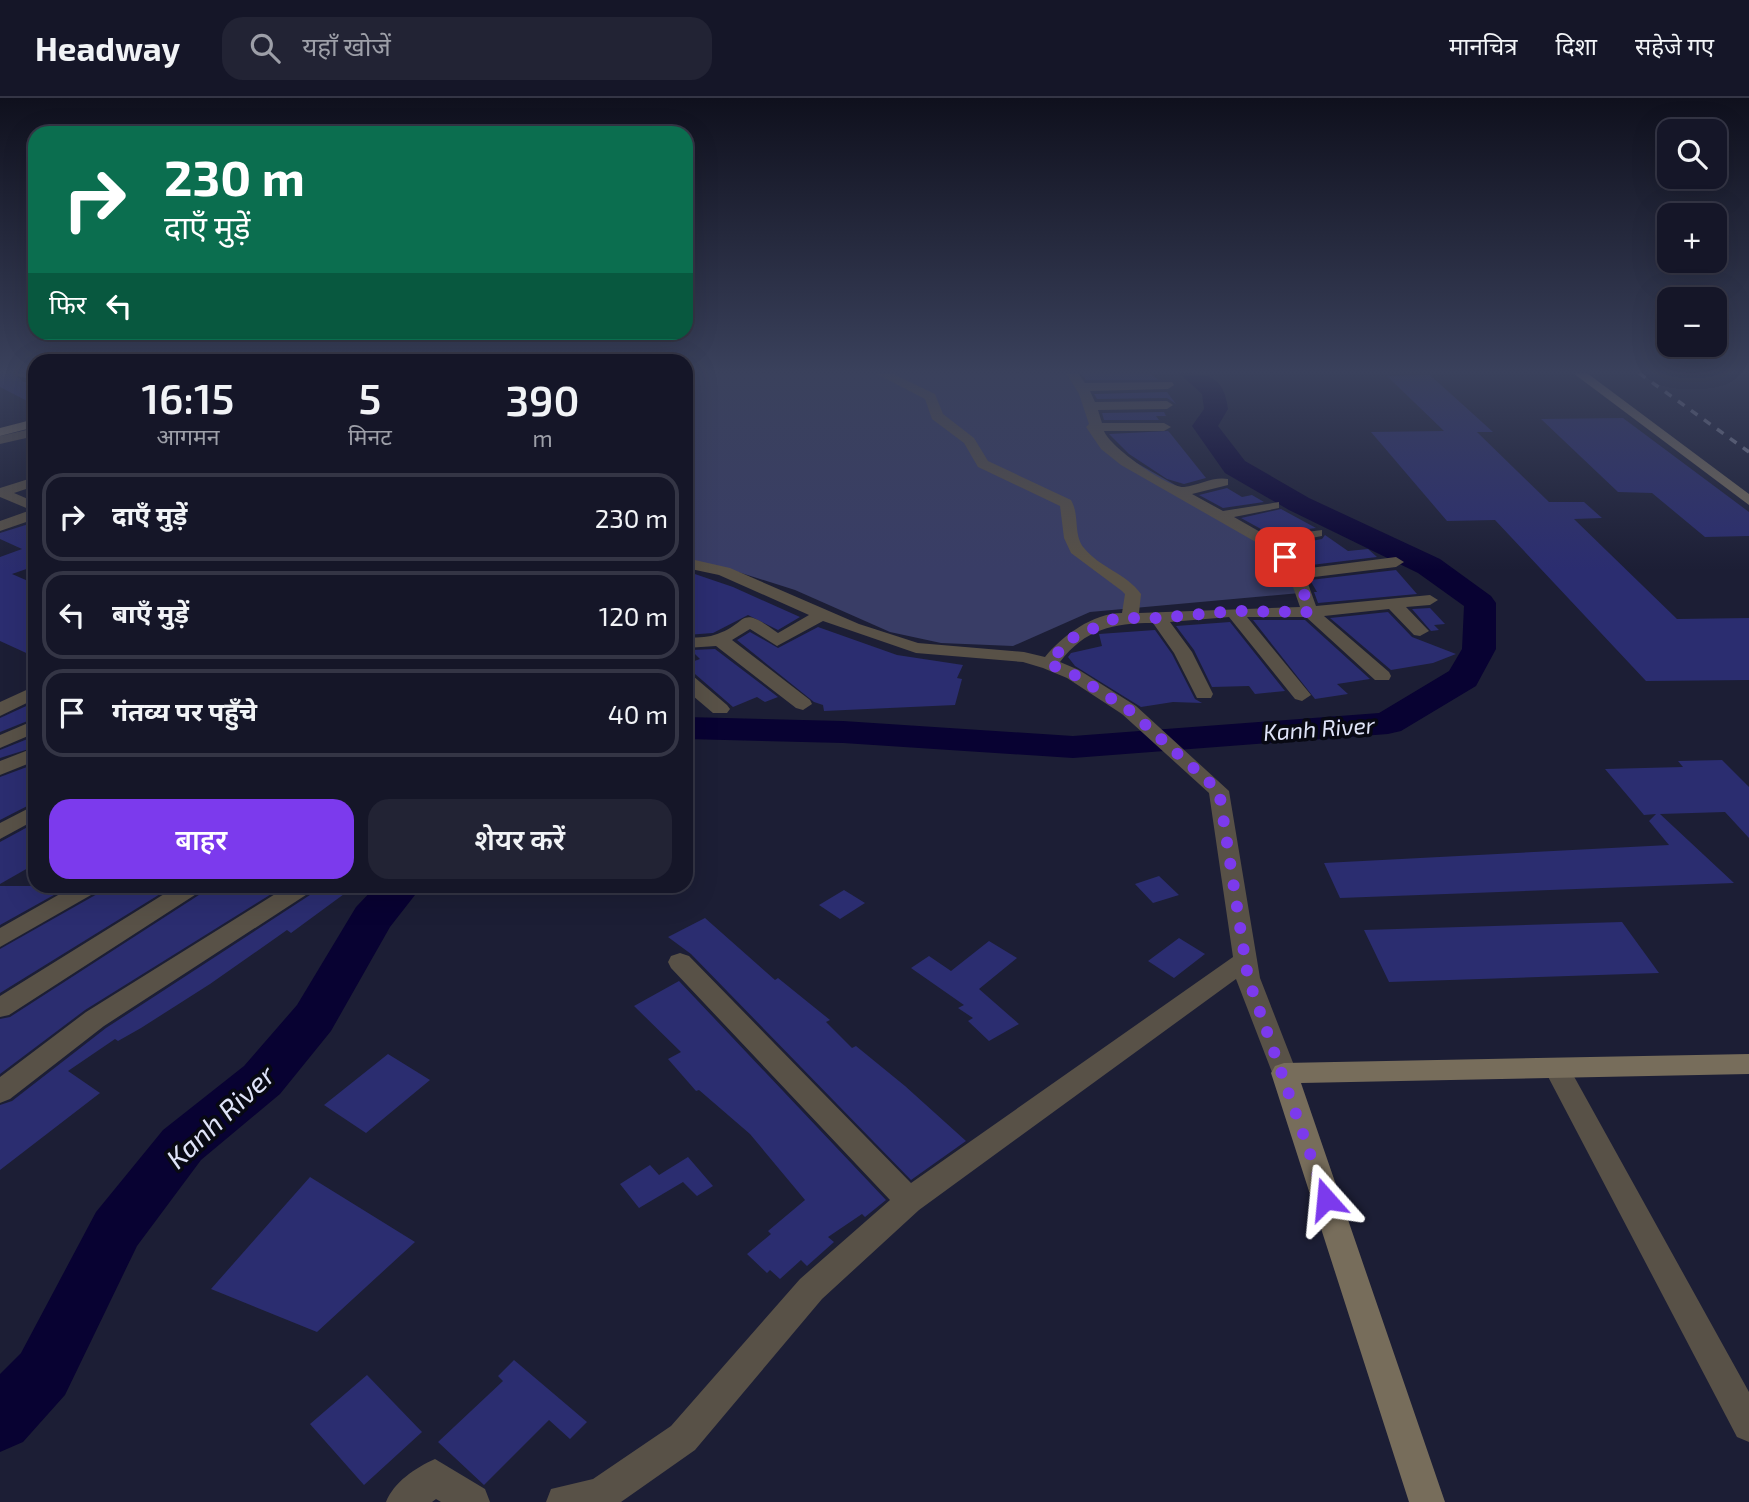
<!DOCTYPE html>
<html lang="hi">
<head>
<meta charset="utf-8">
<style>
  :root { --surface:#151628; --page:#222334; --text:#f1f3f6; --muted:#9d9fa8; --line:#343545; --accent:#7c3aed }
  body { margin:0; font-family:"Exo 2","Noto Sans Devanagari",sans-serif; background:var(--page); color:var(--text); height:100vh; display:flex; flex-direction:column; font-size:26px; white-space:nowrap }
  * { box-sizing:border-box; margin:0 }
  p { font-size:23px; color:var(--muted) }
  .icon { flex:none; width:38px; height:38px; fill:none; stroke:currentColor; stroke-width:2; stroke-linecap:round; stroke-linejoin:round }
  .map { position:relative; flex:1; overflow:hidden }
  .drawer { position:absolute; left:28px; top:256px; width:665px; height:539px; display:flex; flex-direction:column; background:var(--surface); border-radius:21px; box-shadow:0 7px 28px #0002,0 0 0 2px var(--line) }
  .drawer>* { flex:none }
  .hud { position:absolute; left:28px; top:28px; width:665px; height:214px; border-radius:21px; box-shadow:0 7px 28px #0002,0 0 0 2px var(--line); background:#0b6e4f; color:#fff; overflow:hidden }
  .controls { position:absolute; left:1657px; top:21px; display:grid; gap:14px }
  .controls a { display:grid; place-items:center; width:70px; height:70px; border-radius:14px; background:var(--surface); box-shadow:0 7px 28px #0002,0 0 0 2px var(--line); font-size:35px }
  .pin { position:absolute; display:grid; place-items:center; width:60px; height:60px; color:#fff; margin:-30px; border-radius:14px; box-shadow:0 4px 10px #0006 }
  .me { position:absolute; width:77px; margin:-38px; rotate:342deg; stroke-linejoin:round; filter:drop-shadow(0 0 5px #0008) }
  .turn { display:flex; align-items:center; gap:24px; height:147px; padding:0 21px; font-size:32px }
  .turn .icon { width:91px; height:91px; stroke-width:2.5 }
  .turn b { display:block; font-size:49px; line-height:60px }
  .then { display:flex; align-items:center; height:66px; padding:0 21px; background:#0003; gap:14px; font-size:26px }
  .eta { display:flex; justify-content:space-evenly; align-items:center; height:119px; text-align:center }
  .eta b { font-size:42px; font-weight:600; line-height:49px }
  .primary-button { display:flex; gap:14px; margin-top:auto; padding:14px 21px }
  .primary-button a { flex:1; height:80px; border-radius:21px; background:var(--accent); color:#fff; font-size:28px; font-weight:600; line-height:80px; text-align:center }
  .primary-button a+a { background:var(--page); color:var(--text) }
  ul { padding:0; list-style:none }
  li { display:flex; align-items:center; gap:21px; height:88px; margin:0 14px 10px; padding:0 7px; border:4px solid var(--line); border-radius:21px }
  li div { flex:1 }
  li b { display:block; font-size:26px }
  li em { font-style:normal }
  header { display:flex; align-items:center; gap:42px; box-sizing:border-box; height:98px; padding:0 35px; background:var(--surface); border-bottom:2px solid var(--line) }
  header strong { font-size:33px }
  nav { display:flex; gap:38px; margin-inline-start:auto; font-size:24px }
  .search { width:490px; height:63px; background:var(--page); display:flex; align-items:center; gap:18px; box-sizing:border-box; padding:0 24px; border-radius:21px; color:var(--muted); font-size:26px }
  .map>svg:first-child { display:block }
</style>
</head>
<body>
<header>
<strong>Headway</strong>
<div class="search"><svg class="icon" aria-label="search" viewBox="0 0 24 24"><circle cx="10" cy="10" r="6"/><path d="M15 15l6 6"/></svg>यहाँ खोजें</div>
<nav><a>मानचित्र</a><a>दिशा</a><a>सहेजे गए</a></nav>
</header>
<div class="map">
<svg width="1749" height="1404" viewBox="0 0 1749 1404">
  <rect width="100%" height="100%" fill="#1c1e35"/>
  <path fill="#393d66" d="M 686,275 L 1074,275 L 1099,340 L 1128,360 L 1270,441 L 1293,460 L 1300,495 L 1090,514 L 1013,548 L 941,545 L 890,534 L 795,492 L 738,474 L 686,464 Z"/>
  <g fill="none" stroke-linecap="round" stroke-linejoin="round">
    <path fill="#080232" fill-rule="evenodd" d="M 1179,275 C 1208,275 1224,278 1228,311 L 1218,328 L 1245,363 L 1309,400 L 1440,461 L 1491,498 L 1496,505 L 1496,551 L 1476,588 L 1401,633 L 1388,636 L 1073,660 L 843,645 L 686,641 L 686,619 L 843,623 L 1073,638 L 1379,615 L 1449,573 L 1462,551 L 1464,508 L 1418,475 L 1289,412 L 1225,375 L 1192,328 L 1204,311 L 1202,296 Z
      M 376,788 L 422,788 L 390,829 L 331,933 L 280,996 L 201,1062 L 137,1148 L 65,1297 L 23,1344 L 0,1354 L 0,1276 L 21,1255 L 96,1114 L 163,1032 L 244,968 L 297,907 L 356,809 Z"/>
  </g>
  <path fill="#2b2d70" d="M 0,275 L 13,275 L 24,284 L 35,284 L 35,307 L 0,289 Z
    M 1081,275 L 1149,275 L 1159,282 L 1086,282 Z
    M 1430,277 L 1493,334 L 1477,334 L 1549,404 L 1584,404 L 1602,420 L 1574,421 L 1677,521 L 1749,520 L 1749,582 L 1646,583 L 1495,422 L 1447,423 L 1371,334 L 1444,333 L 1387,278 Z
    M 1167,294 L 1176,306 L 1167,300 L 1097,301 L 1094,296 Z
    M 1164,314 L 1166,318 L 1156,318 L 1159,322 L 1104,322 L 1102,315 Z
    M 1623,320 L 1749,414 L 1749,438 L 1705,439 L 1652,395 L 1618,394 L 1541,321 Z
    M 1168,333 L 1170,335 L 1206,380 L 1184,386 L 1167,381 L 1129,356 L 1109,336 Z
    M 1227,390 L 1242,399 L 1252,397 L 1264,404 L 1223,410 L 1199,397 Z
    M 1281,411 L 1316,430 L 1270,436 L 1241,420 Z
    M 35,424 L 35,468 L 12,476 L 35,486 L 35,559 L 0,543 L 0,459 L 22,451 L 0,441 L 0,435 Z
    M 1325,437 L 1348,453 L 1368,451 L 1377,459 L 1303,468 L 1284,448 L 1322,441 Z
    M 1396,472 L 1417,496 L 1318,505 L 1314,494 L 1317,494 L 1310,482 Z
    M 686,473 L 733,489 L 800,519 L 778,532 L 748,517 L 713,535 L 686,537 Z
    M 1430,510 L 1445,526 L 1434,527 L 1439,532 L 1431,533 L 1412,511 Z
    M 1388,514 L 1412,539 L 1456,556 L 1433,565 L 1391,572 L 1330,520 Z
    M 1253,522 L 1305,522 L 1370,581 L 1337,586 L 1348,596 L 1315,601 Z
    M 1230,524 L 1285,593 L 1255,596 L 1249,588 L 1212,589 L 1194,552 L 1176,528 Z
    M 818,529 L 897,557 L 963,567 L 957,580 L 962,581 L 955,607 L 824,613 L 823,607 L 814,604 L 737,542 L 750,534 L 778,550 Z
    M 1155,532 L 1172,556 L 1195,601 L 1202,605 L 1173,604 L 1141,609 L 1075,568 L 1068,559 L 1071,555 L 1102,548 L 1099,536 Z
    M 715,551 L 778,599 L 765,604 L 757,599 L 733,609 L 695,576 L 686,574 L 686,566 L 700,561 L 691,552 Z
    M 35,604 L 35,620 L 0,634 L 0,620 Z
    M 35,638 L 35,649 L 0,660 L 0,652 Z
    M 1722,662 L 1749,689 L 1749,740 L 1725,714 L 1660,716 L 1734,785 L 1340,800 L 1324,765 L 1669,747 L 1649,723 L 1656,716 L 1644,717 L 1605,671 L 1683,669 L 1678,663 Z
    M 35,666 L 35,704 L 0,722 L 0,679 Z
    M 35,725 L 35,766 L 0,786 L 0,744 Z
    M 1159,778 L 1179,797 L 1153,805 L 1135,786 Z
    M 0,788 L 70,788 L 0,827 Z
    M 104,788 L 173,788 L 0,895 L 0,851 L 99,795 Z
    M 207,788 L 284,788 L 85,912 L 0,976 L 0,921 L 10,919 L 202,795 Z
    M 318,788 L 355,788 L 291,835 L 287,832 L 210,886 L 141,930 L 118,943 L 115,941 L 68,973 L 100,995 L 0,1072 L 0,1007 L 12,1003 L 106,930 L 313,795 Z
    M 844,792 L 865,805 L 840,821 L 819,807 Z
    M 705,820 L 775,882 L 778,880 L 830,922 L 826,924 L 852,950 L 856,948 L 905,988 L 966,1043 L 911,1082 L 691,856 L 668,839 Z
    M 1622,824 L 1659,875 L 1389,884 L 1364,832 Z
    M 1179,840 L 1205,856 L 1174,880 L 1148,863 Z
    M 989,843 L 1017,860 L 979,891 L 1019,926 L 989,943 L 968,923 L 973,920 L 958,910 L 964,907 L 911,870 L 929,858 L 951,873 Z
    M 679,883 L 886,1102 L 865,1119 L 862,1116 L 828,1139 L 834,1144 L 807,1168 L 801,1162 L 780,1181 L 770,1172 L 767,1175 L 747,1156 L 771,1136 L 768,1133 L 805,1102 L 750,1036 L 699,992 L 696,993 L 668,961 L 681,954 L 634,908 Z
    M 388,956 L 430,982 L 366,1035 L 324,1007 Z
    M 688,1059 L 713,1088 L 697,1098 L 683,1084 L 639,1110 L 620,1086 L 650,1067 L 659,1077 Z
    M 310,1079 L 415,1144 L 317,1234 L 211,1191 Z
    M 514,1262 L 587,1324 L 570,1341 L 549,1322 L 484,1387 L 438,1344 L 503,1283 L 498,1278 Z
    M 367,1277 L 422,1334 L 364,1387 L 310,1326 Z"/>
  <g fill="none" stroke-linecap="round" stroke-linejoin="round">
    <path fill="#585147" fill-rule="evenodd" d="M 15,275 L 35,275 L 35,282 L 17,278 Z
      M 875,275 L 891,275 L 935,296 L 943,316 L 974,340 L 988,363 L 1071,402 C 1080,417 1073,437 1084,450 C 1100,470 1126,475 1141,496 L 1139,515 L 1300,509 L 1286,469 L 1261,447 L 1121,367 L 1101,351 L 1086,329 L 1089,326 L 1079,296 L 1066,275 L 1078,275 L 1085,285 L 1172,284 L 1174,287 L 1168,291 L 1090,293 L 1095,304 L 1167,303 L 1173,307 L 1167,311 L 1098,312 L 1102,325 L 1164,325 L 1171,329 L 1164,333 L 1104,333 C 1110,349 1168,390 1184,389 C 1199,387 1214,378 1228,381 L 1228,387 L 1192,396 L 1223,413 L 1279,404 L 1279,410 L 1234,419 L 1269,439 L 1322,432 L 1322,438 L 1279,446 L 1302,471 L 1396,459 L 1404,464 L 1396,469 L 1306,480 L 1316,508 L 1430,497 L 1438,502 L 1430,507 L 1406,509 L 1429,533 L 1420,538 L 1414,537 L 1389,511 L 1324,518 L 1389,574 L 1391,578 L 1389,582 L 1375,582 L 1306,519 L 1247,519 L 1311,597 L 1302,603 L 1295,601 L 1229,519 L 1170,524 L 1192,554 L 1213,596 L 1211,600 L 1197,600 L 1174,555 L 1153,525 C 1113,525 1085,531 1060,564 L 1079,572 L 1136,608 L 1229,693 L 1260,880 L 1297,975 L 1293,982 L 1284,985 L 1275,982 L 1236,881 L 919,1112 L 822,1201 L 695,1352 L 621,1404 L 546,1404 L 551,1391 L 593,1381 L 671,1328 L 800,1181 L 890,1102 L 671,870 L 668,864 L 671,858 L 680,855 L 689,858 L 911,1085 L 1233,859 L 1209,695 L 1122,616 L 1067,580 L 1043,570 L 1023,564 L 916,555 L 823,523 L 777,548 L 750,531 L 732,542 L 810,602 L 812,606 L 803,612 L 796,610 L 716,548 L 686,550 L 686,540 C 695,539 706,540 714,537 C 750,527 736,504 778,535 L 809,517 L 719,477 L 686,470 L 686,460 L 730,470 L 859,526 L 918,545 L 1024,554 L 1045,559 C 1062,538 1093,515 1122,515 L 1125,496 L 1122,493 L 1071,455 L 1064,440 L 1060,408 L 978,369 L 964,345 L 932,321 L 925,301 Z
      M 35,330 L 35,338 L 0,346 L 0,338 Z
      M 35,379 L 35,388 L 14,395 L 35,404 L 35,421 L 0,433 L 0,423 L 31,412 L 0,399 L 0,390 Z
      M 686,576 L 693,578 L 727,607 L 730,611 L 727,615 L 713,615 L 686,592 Z
      M 35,588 L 35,601 L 0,618 L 0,604 Z
      M 35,622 L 35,635 L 0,650 L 0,637 Z
      M 31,651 L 35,652 L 35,663 L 0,677 L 0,663 Z
      M 35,707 L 35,722 L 0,741 L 0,725 Z
      M 74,788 L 101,788 L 98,793 L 0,849 L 0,830 Z
      M 177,788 L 204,788 L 201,793 L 9,917 L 0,919 L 0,898 Z
      M 288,788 L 315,788 L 312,793 L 104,928 L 10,1001 L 0,1005 L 0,979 L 86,914 Z
      M 1557,961 L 1566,964 L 1749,1294 L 1749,1344 L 1737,1339 L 1544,971 L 1548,964 Z
      M 435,1361 L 485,1391 L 490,1404 L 441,1404 L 436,1401 L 432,1404 L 386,1404 C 394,1384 415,1370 435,1361 Z"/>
    <path fill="#776d5b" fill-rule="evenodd" d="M 1573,275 L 1587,275 L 1749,396 L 1749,407 Z
      M 35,321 L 35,329 L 0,338 L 0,330 Z
      M 1749,956 L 1749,976 L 1301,985 L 1445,1404 L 1409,1404 L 1271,975 L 1275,968 L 1284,965 Z"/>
    <path stroke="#86899b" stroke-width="3.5" stroke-dasharray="8 8" stroke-linecap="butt" d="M 1639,275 L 1749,354"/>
  </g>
  <linearGradient id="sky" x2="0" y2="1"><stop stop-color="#0f101d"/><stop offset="0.58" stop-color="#3a415c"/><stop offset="1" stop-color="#3a415c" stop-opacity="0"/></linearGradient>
  <rect width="1749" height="472" fill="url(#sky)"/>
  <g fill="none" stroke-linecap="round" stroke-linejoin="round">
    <path stroke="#7c3aed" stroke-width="12" stroke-dasharray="0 21.6" d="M 1285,459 L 1297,474 L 1310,514 L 1234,513 L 1158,520 L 1116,520 L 1068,542 L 1049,566 L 1073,576 L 1129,612 L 1219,693 L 1248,880 L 1326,1101"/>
  </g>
  <g text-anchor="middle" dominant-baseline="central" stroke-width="7" stroke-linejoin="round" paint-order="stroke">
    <g font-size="23" font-style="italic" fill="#dfe3f8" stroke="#080913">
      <text transform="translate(1319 630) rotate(-4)">Kanh River</text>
    </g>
    <g font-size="28" font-style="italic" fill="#dfe3f8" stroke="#080913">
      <text transform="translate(220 1018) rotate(-43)">Kanh River</text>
    </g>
  </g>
</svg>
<div class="controls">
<a><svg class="icon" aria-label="search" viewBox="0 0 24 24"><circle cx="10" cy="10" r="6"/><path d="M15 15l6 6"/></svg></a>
<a>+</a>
<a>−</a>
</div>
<div class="pin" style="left:1285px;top:459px;background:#d93025"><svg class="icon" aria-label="arrive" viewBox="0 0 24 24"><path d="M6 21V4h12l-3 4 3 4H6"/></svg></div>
<svg class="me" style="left:1326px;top:1101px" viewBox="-20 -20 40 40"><path d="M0-17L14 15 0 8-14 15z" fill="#7c3aed" stroke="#fff" stroke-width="4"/></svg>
<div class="hud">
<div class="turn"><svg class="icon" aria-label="right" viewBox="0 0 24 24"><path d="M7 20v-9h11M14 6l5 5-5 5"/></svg><div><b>230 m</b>दाएँ मुड़ें</div></div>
<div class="then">फिर<svg class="icon" aria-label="left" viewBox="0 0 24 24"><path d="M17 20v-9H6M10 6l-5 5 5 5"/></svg></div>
</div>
<section class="drawer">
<div class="eta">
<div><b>16:15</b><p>आगमन</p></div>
<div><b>5</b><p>मिनट</p></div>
<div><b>390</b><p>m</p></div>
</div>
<ul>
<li><svg class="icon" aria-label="right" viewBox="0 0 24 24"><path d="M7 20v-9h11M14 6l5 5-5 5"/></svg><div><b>दाएँ मुड़ें</b></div><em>230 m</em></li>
<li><svg class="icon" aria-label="left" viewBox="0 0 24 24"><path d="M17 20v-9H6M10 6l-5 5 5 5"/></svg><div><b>बाएँ मुड़ें</b></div><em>120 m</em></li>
<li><svg class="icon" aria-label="arrive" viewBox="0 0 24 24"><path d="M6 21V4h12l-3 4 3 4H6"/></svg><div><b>गंतव्य पर पहुँचे</b></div><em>40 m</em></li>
</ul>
<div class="primary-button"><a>बाहर</a><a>शेयर करें</a></div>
</section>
</div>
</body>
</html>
